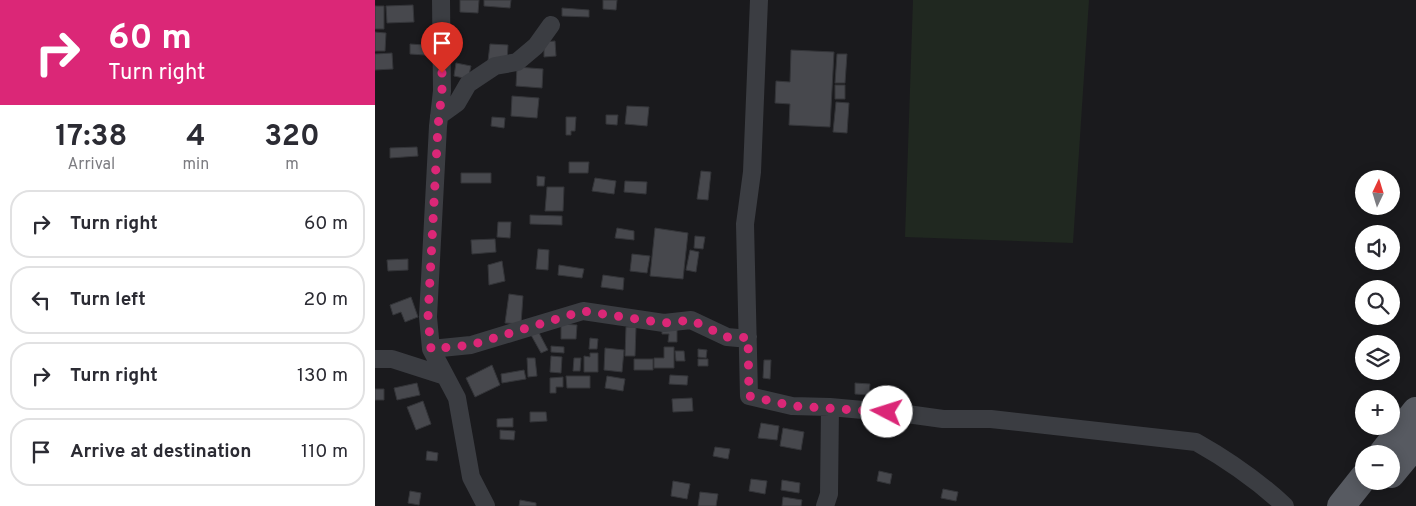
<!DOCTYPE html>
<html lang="en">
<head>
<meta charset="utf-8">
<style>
  :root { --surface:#fff; --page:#f7f7f7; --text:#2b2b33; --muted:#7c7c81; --line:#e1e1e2 }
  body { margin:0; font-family:Overpass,sans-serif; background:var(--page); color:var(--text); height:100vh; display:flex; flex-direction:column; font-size:19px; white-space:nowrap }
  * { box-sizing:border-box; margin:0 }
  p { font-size:16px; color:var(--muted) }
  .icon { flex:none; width:28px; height:28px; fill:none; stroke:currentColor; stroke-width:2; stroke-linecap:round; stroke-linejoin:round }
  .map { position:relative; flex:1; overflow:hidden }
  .details { display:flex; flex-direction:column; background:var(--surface); width:375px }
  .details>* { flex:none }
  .guide { background:#db2777; color:#fff; overflow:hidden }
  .needle { width:32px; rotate:4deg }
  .buttons { position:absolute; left:980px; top:170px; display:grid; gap:10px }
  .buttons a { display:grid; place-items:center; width:45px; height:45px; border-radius:50%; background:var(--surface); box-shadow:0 2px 12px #0003; font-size:25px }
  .pin { position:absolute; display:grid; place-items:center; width:42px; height:42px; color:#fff; margin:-51px -21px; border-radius:50% 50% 50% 0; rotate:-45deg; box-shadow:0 0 5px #0007 }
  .pin .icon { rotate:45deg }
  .me { position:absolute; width:55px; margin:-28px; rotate:275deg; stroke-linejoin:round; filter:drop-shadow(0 0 4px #0008) }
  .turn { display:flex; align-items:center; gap:18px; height:105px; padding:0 25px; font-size:22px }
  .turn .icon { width:65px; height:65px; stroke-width:2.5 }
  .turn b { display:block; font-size:35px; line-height:42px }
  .eta { display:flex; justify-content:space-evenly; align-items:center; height:85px; text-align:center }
  .eta b { font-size:30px; font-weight:700; line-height:35px }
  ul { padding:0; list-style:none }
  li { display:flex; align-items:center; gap:15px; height:68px; margin:0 10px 8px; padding:0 15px; border:2px solid var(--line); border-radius:20px }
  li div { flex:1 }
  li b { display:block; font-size:19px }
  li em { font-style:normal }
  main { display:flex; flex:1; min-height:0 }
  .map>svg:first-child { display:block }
</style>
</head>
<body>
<main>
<section class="details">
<div class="guide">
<div class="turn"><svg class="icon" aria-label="right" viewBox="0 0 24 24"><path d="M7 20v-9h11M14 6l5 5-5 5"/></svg><div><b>60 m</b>Turn right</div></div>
</div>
<div class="eta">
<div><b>17:38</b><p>Arrival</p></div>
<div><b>4</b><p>min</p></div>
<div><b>320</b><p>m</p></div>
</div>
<ul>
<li><svg class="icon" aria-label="right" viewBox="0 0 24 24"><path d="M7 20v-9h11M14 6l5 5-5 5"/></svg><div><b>Turn right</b></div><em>60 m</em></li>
<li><svg class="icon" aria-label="left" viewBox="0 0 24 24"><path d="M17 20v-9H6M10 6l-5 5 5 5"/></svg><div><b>Turn left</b></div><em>20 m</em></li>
<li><svg class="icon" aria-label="right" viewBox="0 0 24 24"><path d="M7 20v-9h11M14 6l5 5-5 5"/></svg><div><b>Turn right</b></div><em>130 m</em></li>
<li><svg class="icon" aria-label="arrive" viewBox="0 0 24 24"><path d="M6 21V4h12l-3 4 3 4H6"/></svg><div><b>Arrive at destination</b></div><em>110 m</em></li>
</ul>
</section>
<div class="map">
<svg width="1041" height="506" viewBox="0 0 1041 506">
  <rect width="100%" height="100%" fill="#1a1a1d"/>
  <path fill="#202820" d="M 538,0 L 714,0 L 698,243 L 530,237 Z"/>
  <path fill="#47484d" stroke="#343539" d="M 85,0 L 104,0 L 103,13 L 85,12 Z
    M 109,0 L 136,0 L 135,8 L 109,6 Z
    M 228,0 L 242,0 L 241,10 L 228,9 Z
    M 38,5 L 39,22 L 12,23 L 11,6 Z
    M 0,6 L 9,6 L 9,29 L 0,29 Z
    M 187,8 L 214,10 L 214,17 L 187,16 Z
    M 0,32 L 11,33 L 10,51 L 0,51 Z
    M 180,41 L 181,56 L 169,57 L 169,42 Z
    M 35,44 L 50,45 L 50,55 L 35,54 Z
    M 115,44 L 133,45 L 132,63 L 113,61 Z
    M 416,50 L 459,52 L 455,127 L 414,125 L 415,104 L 400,103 L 401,81 L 415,82 Z
    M 17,53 L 18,69 L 0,70 L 0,54 Z
    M 462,54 L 472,54 L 470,83 L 460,83 Z
    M 81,63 L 96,66 L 93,79 L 79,76 Z
    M 142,67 L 168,69 L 167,88 L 141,86 Z
    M 460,85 L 470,85 L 470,99 L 460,99 Z
    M 137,96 L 164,98 L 162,118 L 136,116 Z
    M 461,102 L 474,103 L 472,133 L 458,132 Z
    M 252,106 L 274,107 L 272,126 L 250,124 Z
    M 231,115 L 243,115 L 242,125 L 231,124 Z
    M 117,117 L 130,118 L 129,128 L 116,126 Z
    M 191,117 L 201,117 L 200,131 L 196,131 L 196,135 L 191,135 Z
    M 42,147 L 43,156 L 15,158 L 15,148 Z
    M 194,162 L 214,162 L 213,173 L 194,173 Z
    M 326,171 L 336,172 L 333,200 L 322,199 Z
    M 86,173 L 116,173 L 116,183 L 86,183 Z
    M 162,176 L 170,177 L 169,186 L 162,186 Z
    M 220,178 L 241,181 L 239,194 L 217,191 Z
    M 250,181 L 272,182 L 271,194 L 249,192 Z
    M 172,187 L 189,187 L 188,211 L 170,211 Z
    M 155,215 L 187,216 L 187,225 L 155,224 Z
    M 123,222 L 136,222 L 135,238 L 122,237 Z
    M 242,228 L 259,231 L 259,240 L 240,238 Z
    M 280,228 L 313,233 L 308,279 L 275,276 Z
    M 320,236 L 330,237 L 328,249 L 319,248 Z
    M 120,239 L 121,252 L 97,254 L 96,240 Z
    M 163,249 L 174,250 L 173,270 L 161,269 Z
    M 315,250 L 324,252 L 321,272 L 311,270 Z
    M 257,254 L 275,256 L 272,273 L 255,271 Z
    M 33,259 L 33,270 L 13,271 L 12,260 Z
    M 127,261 L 130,281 L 114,285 L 113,265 Z
    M 184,265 L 209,269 L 207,278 L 183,275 Z
    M 228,275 L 249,278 L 248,290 L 226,287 Z
    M 134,294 L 148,296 L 146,324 L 130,323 Z
    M 36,297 L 43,317 L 30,322 L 26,312 L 18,315 L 15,305 Z
    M 186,324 L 202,325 L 201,339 L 186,339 Z
    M 251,327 L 261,327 L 260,356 L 250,356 Z
    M 287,327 L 302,328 L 302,342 L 293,342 L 294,334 L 287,334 Z
    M 163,331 L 173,350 L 166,353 L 156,335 Z
    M 215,338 L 223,339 L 222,349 L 214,349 Z
    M 176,346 L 189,347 L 189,353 L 176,352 Z
    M 289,347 L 299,347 L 299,368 L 279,368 L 279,358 L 289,358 Z
    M 230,348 L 249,350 L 247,372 L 229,370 Z
    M 323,349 L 332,350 L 331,358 L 323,357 Z
    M 300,351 L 309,351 L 310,361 L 301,361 Z
    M 215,353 L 223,353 L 223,372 L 209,372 L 209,356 L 215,357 Z
    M 176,356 L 187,357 L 186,373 L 175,372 Z
    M 152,358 L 160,358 L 162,376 L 153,377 Z
    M 199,358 L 206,358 L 205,371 L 198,371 Z
    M 259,359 L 278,359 L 278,370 L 259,370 Z
    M 323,359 L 333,359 L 333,366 L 323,366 Z
    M 389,360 L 396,360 L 395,379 L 388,378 Z
    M 117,365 L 125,385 L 100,397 L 91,378 Z
    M 149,370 L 151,379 L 127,383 L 126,374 Z
    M 295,375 L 313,376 L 312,385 L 294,384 Z
    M 191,376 L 215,376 L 215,388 L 192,388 Z
    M 232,376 L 250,379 L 248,391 L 230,388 Z
    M 188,377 L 188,387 L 181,387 L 181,393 L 175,393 L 175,378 Z
    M 42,383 L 45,395 L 22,400 L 19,388 Z
    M 480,383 L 495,384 L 494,395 L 480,394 Z
    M 0,389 L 9,389 L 9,400 L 0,400 Z
    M 317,398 L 318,411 L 298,412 L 297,399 Z
    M 48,401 L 56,424 L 41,430 L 32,407 Z
    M 155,412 L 171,412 L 172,421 L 155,422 Z
    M 138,418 L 138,427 L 122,427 L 122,419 Z
    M 386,423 L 404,426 L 402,440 L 383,438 Z
    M 408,428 L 429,432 L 426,450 L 405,446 Z
    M 125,430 L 140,431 L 139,440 L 125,439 Z
    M 340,447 L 355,449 L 353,459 L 338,456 Z
    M 52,451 L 63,453 L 62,461 L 51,460 Z
    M 504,471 L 517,474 L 515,484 L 502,481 Z
    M 376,479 L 392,481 L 390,494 L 374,491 Z
    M 407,480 L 425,483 L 424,493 L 406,490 Z
    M 298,481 L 315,484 L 312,499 L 296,496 Z
    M 568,489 L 583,492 L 581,501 L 566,498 Z
    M 35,491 L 46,493 L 44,505 L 33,503 Z
    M 325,492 L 343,494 L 341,506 L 323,506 Z
    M 408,497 L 427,500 L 426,506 L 407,506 Z
    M 145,500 L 161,503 L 161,506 L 144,506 Z"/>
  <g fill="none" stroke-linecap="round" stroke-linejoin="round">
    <path stroke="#3b3d42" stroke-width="18" d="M 66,0 L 67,91 L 63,126 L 53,317 L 56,349 L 82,398 L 96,477 L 111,506
      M 384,0 L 377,172 L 370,224 L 374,396 L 417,406 L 455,407 L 454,494 L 450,506
      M 64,116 L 82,103 L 93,84 L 120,66 L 142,62 L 161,46 L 176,25
      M 56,349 L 96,345 L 208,311 L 289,323 L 316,320 L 352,337 L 363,338 L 373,337
      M 0,359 L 17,359 L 70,376
      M 455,407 L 532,414 L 568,419 L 616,419 L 821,442 C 853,460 883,481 910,506"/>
    <path stroke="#575a61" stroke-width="28" d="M 1007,454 L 1041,411
      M 1016,474 L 1041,444
      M 966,506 L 989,477"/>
  </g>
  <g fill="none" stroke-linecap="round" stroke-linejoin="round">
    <path stroke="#db2777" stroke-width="9" stroke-dasharray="0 16.2" d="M 67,73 L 67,91 L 63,126 L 53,317 L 56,349 L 96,345 L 208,311 L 289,323 L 316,320 L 352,337 L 363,338 L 373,337 L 374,396 L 418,406 L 512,412"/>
  </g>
</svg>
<div class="buttons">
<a><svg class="needle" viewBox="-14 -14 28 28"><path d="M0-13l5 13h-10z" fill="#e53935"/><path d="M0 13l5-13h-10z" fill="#7c7c81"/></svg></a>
<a><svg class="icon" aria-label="sound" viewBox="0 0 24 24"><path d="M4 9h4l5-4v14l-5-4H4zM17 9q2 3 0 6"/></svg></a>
<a><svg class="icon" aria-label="search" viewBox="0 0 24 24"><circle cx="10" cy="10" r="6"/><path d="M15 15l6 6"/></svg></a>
<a><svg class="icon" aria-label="layers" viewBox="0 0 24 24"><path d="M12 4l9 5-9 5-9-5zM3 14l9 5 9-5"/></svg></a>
<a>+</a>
<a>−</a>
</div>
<div class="pin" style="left:67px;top:73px;background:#d93025"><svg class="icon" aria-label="arrive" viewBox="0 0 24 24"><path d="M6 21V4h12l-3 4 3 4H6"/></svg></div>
<svg class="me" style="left:512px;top:412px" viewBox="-20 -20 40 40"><circle r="19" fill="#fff"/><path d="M0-13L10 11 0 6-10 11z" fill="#db2777"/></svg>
</div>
</main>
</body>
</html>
